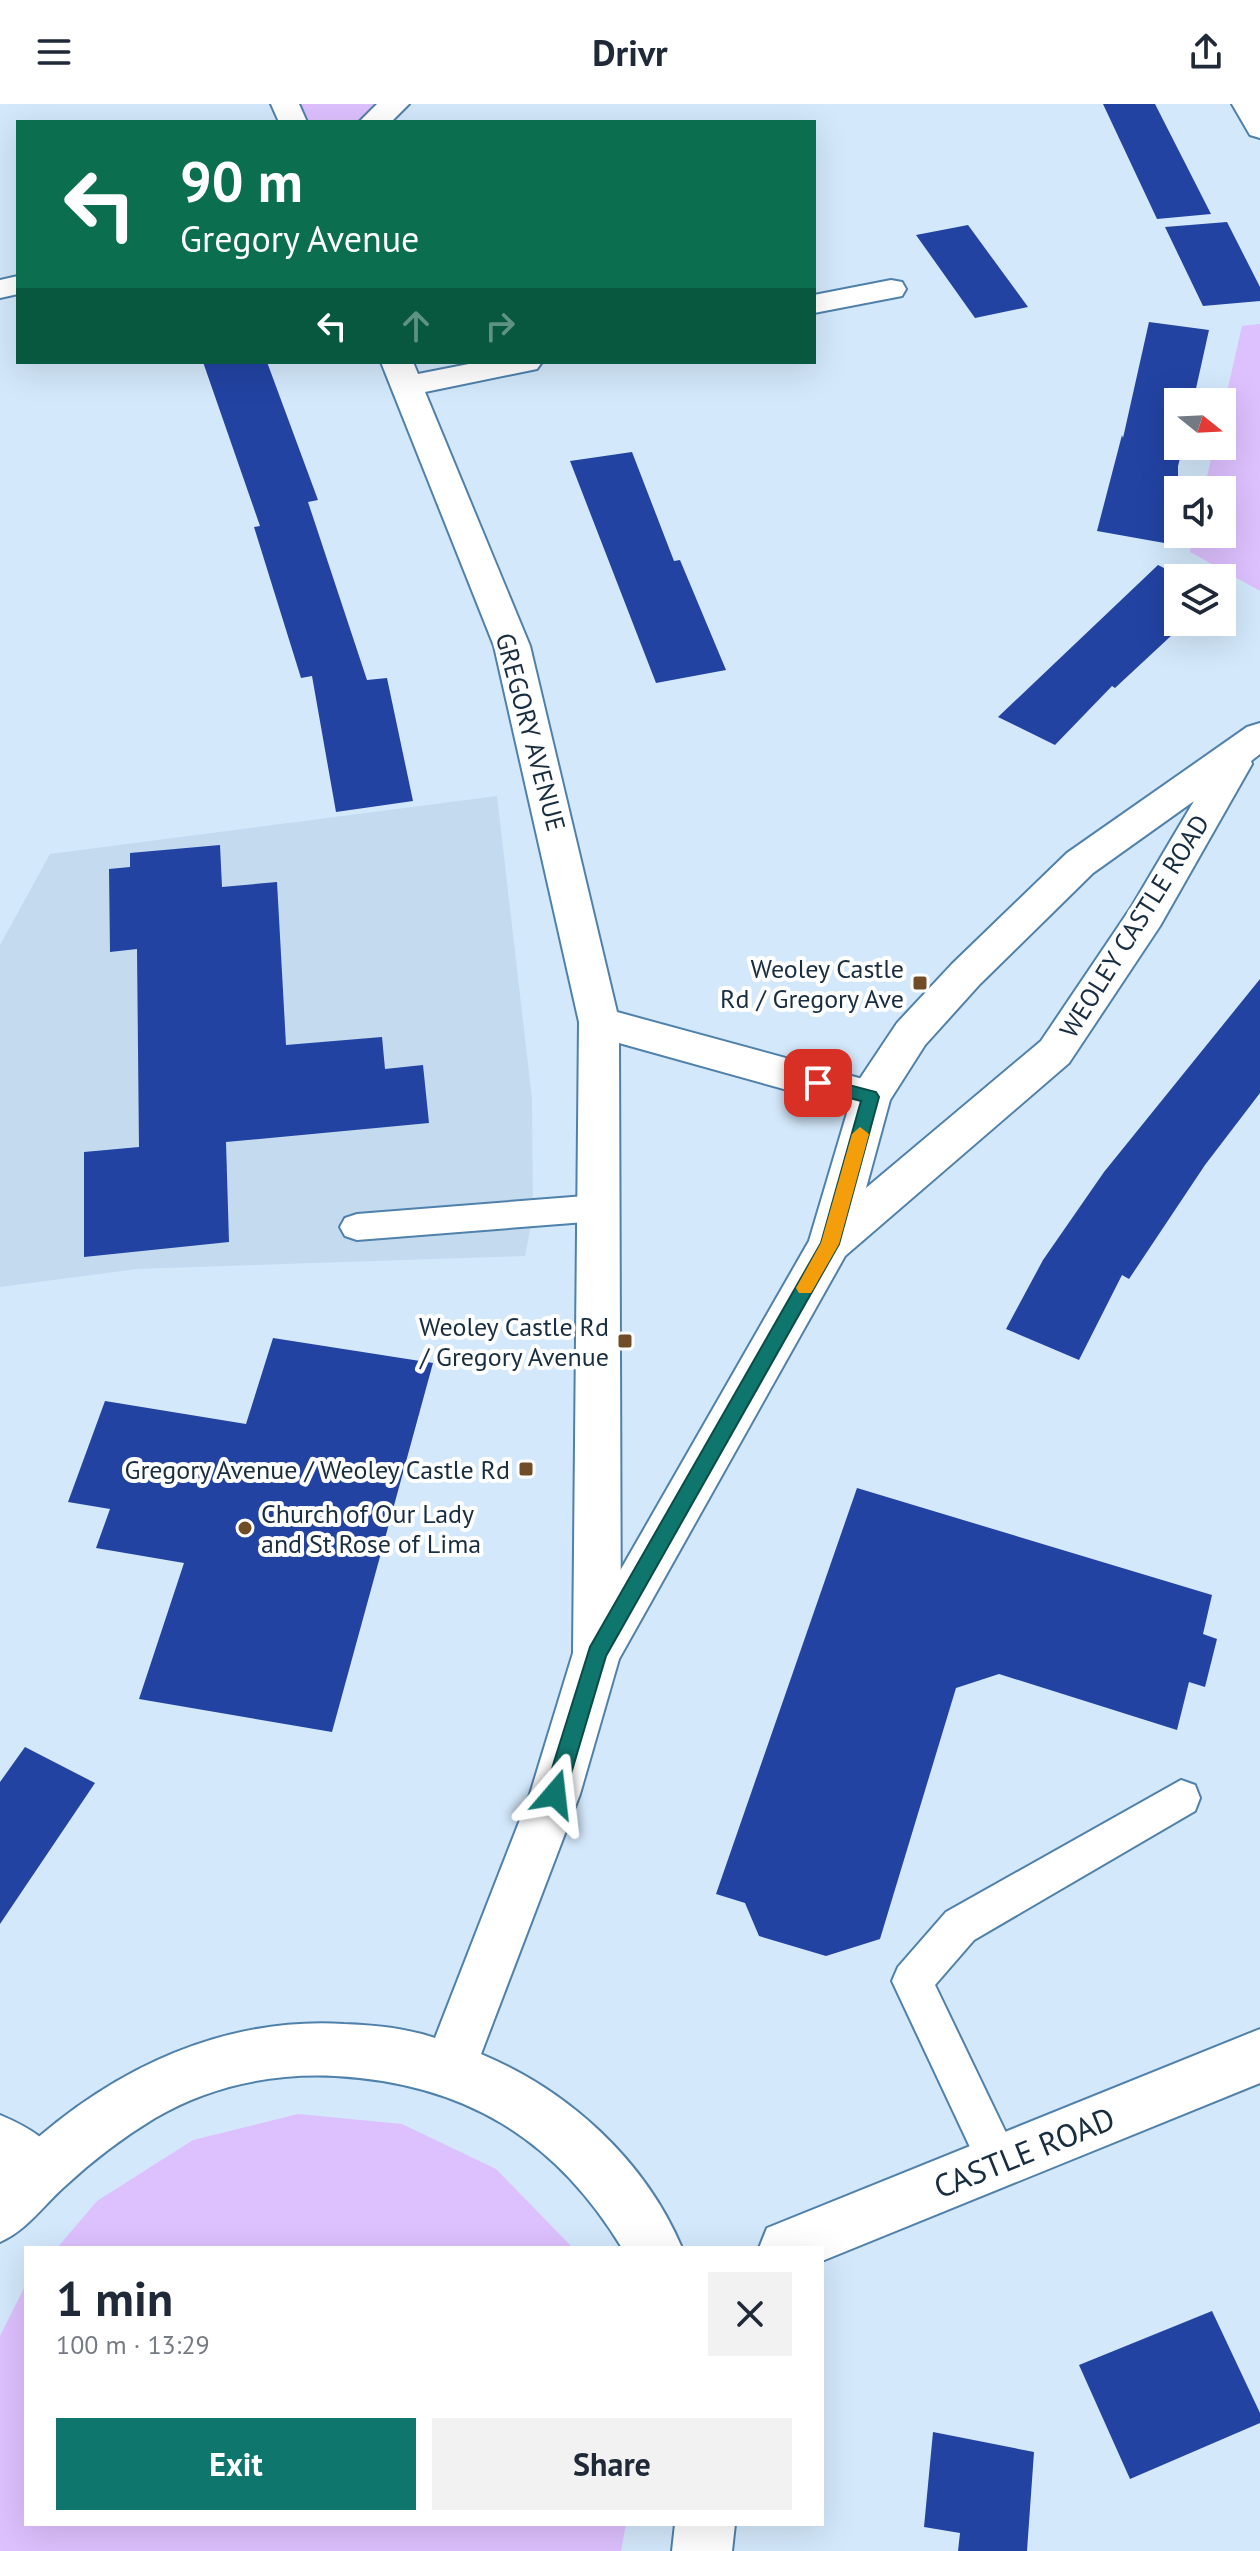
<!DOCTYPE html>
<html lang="en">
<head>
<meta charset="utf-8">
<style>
  :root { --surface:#fff; --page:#f2f2f3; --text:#1f2937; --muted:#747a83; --accent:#0f766e }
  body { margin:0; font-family:"PT Sans",sans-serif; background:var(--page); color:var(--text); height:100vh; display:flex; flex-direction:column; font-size:30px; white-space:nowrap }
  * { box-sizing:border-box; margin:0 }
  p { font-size:26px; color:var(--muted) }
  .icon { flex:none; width:44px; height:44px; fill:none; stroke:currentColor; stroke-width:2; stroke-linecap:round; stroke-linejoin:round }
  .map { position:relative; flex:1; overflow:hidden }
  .details { position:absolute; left:24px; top:2142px; width:800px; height:280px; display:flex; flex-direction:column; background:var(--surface); border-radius:0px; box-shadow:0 8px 32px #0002 }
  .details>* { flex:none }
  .guide { position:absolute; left:16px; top:16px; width:800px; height:244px; border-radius:0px; box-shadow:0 8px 32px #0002; background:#0b6e4f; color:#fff; overflow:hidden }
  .needle { width:52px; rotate:108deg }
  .buttons { position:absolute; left:1164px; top:284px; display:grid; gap:16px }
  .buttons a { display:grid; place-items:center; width:72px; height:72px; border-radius:0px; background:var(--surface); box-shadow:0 8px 32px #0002; font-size:40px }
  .pin { position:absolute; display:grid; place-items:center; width:68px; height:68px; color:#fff; margin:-34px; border-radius:16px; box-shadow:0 4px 12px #0006 }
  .me { position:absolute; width:88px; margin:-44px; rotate:17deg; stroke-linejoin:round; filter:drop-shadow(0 0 6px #0008) }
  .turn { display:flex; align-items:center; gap:28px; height:168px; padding:0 32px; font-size:36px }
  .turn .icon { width:104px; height:104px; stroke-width:2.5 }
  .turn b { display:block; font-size:56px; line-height:68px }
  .lanes { display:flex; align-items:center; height:76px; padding:0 32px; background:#0003; justify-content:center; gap:40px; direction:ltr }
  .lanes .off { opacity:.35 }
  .round { display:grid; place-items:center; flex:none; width:84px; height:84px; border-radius:0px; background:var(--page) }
  .overview { display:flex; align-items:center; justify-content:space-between; height:136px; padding:0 32px }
  h1 { font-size:48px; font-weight:700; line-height:60px }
  .cta { display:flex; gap:16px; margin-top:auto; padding:16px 32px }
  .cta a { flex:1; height:92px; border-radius:0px; background:var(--accent); color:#fff; font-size:32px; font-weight:700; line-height:92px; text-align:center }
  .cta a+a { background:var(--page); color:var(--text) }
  header { display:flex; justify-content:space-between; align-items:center; height:104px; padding:0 32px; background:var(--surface); font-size:36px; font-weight:700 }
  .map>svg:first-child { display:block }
</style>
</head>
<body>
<header><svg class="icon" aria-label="menu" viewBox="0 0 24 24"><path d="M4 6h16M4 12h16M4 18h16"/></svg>Drivr<svg class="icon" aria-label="share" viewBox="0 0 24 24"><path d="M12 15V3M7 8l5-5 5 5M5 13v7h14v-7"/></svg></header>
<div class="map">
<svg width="1260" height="2447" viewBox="0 0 1260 2447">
  <rect width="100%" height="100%" fill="#d3e8fb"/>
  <path fill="#c3daef" d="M 497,692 L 532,995 L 533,1110 L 525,1152 L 137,1165 L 0,1183 L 0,841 L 50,750 Z"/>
  <path fill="#ddc0fe" d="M 296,0 L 385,0 L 362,18 L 305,18 Z
    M 1260,220 L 1260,487 L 1190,448 L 1194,430 L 1222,430 L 1222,386 L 1204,386 L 1214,342 L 1222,342 L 1222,310 L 1242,222 Z
    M 298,2010 L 402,2020 L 496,2065 L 573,2144 L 57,2144 L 97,2097 L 193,2036 Z
    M 26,2180 L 26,2420 L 626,2420 L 621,2447 L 0,2447 L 0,2232 Z"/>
  <path fill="#2243a2" d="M 1103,0 L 1155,0 L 1211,110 L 1157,115 Z
    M 1227,118 L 1260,183 L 1260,197 L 1203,202 L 1165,123 Z
    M 968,121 L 1028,203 L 975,214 L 916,131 Z
    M 1149,218 L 1209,226 L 1193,298 L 1178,298 L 1178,342 L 1183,342 L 1178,362 L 1178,405 L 1170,440 L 1097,427 L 1122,331 L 1123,334 Z
    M 203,258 L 267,258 L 318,396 L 308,398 L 367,576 L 387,574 L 413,697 L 336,708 L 312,572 L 301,574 L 254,423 L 260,422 Z
    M 632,348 L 674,457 L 680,456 L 726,566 L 656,579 L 570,357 Z
    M 1158,461 L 1184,474 L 1178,474 L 1178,518 L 1186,518 L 1172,531 L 1115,584 L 1112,582 L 1055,641 L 998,613 Z
    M 220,741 L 222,783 L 277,778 L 286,941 L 382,933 L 385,965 L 423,961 L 429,1019 L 226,1038 L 229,1138 L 84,1153 L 84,1048 L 139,1043 L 137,845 L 110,848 L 109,765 L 130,763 L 130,749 Z
    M 1260,875 L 1260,989 L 1205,1061 L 1129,1175 L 1122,1171 L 1079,1256 L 1006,1225 L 1043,1156 L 1104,1068 Z
    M 273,1234 L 433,1259 L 332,1628 L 139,1595 L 184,1459 L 96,1444 L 110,1405 L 68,1398 L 105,1297 L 246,1320 Z
    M 857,1384 L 1212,1491 L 1203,1530 L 1217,1535 L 1205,1583 L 1189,1578 L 1177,1626 L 999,1570 L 956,1584 L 880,1835 L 826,1852 L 759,1832 L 745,1799 L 716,1790 Z
    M 25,1643 L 95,1679 L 0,1820 L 0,1678 Z
    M 1212,2207 L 1260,2309 L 1260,2319 L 1130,2375 L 1079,2261 Z
    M 933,2328 L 1034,2348 L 1027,2447 L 958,2447 L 960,2429 L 924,2423 Z"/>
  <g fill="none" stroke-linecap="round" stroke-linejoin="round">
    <defs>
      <path id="service" d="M 598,1091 L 610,1095 L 614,1104 L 610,1113 L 598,1117 L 357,1136 L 345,1132 L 340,1123 L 345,1114 L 357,1110 Z
        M 1181,1676 L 1195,1681 L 1200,1694 L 1195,1707 L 974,1836 L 935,1881 L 1020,2058 L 1014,2073 L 999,2079 L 984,2073 L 892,1877 L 898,1863 L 946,1808 Z"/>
      <path id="minor" d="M 271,0 L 299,0 L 307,18 L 279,18 Z
        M 377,0 L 409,0 L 391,18 L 359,18 Z
        M 1232,0 L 1260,0 L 1260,34 L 1250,31 Z
        M 18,172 L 18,190 L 0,194 L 0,176 Z
        M 891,176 L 902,178 L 906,185 L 902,192 L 814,209 L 814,191 Z
        M 381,258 L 413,258 L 418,270 L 479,258 L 542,258 L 537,265 L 425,288 L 530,542 L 617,908 L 870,977 L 885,982 L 891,993 L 885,1004 L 870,1009 L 619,939 L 621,1549 L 614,1564 L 597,1571 L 580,1564 L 573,1549 L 579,918 L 494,542 Z
        M 0,2011 C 28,2023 54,2037 66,2066 L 58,2085 L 39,2093 L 0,2071 Z"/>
      <path id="tertiary" d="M 1260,619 L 1260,650 L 1251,657 L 1252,660 L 1160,822 L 1069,959 L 845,1152 L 619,1555 L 580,1690 L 481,1950 C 568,1986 645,2056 682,2144 L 622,2144 C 555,2034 464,1979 335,1972 C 271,1969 210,1982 155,2014 C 122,2034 92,2057 64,2083 C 42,2103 27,2126 0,2138 L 0,2069 C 92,1976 210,1912 344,1920 C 374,1921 406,1924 435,1934 L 530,1690 L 573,1549 L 809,1137 L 855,982 L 897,919 L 952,860 L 1067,749 L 1247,623 ZM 1194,697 L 1132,802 L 1041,937 L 866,1084 L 890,996 L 925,941 L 980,880 L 1093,769 Z
        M 1260,1925 L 1260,1979 L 822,2157 L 822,2144 L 759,2144 L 767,2124 Z
        M 675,2420 L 735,2420 L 732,2447 L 672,2447 Z"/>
    </defs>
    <use href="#service" stroke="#4f81ab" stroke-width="4"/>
    <use href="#minor" stroke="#4f81ab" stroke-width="4"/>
    <use href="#tertiary" stroke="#4f81ab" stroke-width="4"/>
    <use href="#service" fill="#fff" fill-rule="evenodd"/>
    <use href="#minor" fill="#fff" fill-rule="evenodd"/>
    <use href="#tertiary" fill="#fff" fill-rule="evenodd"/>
  </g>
  <path fill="#0f766e" stroke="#0a4d48" stroke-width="2" d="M 818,973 L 876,988 L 879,993 L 839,1140 L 606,1552 L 565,1690 L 562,1697 L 555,1700 L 548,1697 L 544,1690 L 590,1543 L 821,1139 L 861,997 L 812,984 L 810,979 Z"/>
  <path fill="#f59e0b" d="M 860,1023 L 869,1030 L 839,1140 L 811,1189 L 799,1189 L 796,1184 L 821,1139 L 852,1030 Z"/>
  <g fill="#714d27" stroke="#fff" stroke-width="3">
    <rect x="912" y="871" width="16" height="16" rx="4"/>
    <rect x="617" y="1229" width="16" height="16" rx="4"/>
    <rect x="518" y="1357" width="16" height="16" rx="4"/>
    <circle cx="245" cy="1424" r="8"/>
  </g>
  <g text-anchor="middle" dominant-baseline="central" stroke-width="8" stroke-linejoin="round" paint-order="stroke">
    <g font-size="26" fill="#182d3f" stroke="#fff">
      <text transform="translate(531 628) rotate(75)">GREGORY AVENUE</text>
      <text transform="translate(1134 822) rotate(-58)">WEOLEY CASTLE ROAD</text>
    </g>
    <g font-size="26" fill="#182d3f" stroke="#fff" text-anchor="end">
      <text x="904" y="864">Weoley Castle<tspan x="904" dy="30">Rd / Gregory Ave</tspan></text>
      <text x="609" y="1222">Weoley Castle Rd<tspan x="609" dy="30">/ Gregory Avenue</tspan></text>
      <text x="510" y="1365">Gregory Avenue / Weoley Castle Rd</text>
      <text x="261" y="1409" text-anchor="start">Church of Our Lady<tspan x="261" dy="30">and St Rose of Lima</tspan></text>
    </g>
    <g font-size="32" fill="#182d3f" stroke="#fff">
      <text transform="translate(1024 2048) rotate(-22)">CASTLE ROAD</text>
    </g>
  </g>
</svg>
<div class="buttons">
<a><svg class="needle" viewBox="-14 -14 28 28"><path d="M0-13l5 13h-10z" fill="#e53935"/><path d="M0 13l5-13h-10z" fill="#747a83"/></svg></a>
<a><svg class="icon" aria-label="sound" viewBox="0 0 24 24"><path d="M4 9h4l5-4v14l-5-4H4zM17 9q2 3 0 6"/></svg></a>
<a><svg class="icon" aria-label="layers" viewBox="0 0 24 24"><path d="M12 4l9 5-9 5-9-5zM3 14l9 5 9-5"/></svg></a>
</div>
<div class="pin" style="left:818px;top:979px;background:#d93025"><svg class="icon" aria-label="arrive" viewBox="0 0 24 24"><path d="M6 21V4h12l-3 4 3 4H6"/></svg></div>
<svg class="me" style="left:555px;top:1690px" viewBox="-20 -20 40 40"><path d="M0-17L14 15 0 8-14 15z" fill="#0f766e" stroke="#fff" stroke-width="4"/></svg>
<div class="guide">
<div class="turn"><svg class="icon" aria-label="left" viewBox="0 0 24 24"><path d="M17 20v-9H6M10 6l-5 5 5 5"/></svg><div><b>90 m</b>Gregory Avenue</div></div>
<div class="lanes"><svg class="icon" aria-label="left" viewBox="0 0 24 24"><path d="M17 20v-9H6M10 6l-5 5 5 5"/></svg><svg class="icon off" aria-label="ahead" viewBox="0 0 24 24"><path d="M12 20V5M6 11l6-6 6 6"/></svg><svg class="icon off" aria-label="right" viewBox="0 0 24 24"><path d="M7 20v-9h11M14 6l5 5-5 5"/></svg></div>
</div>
<section class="details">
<div class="overview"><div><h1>1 min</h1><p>100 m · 13:29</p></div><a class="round"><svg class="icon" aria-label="close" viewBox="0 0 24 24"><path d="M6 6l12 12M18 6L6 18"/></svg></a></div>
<div class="cta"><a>Exit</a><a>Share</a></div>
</section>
</div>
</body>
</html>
